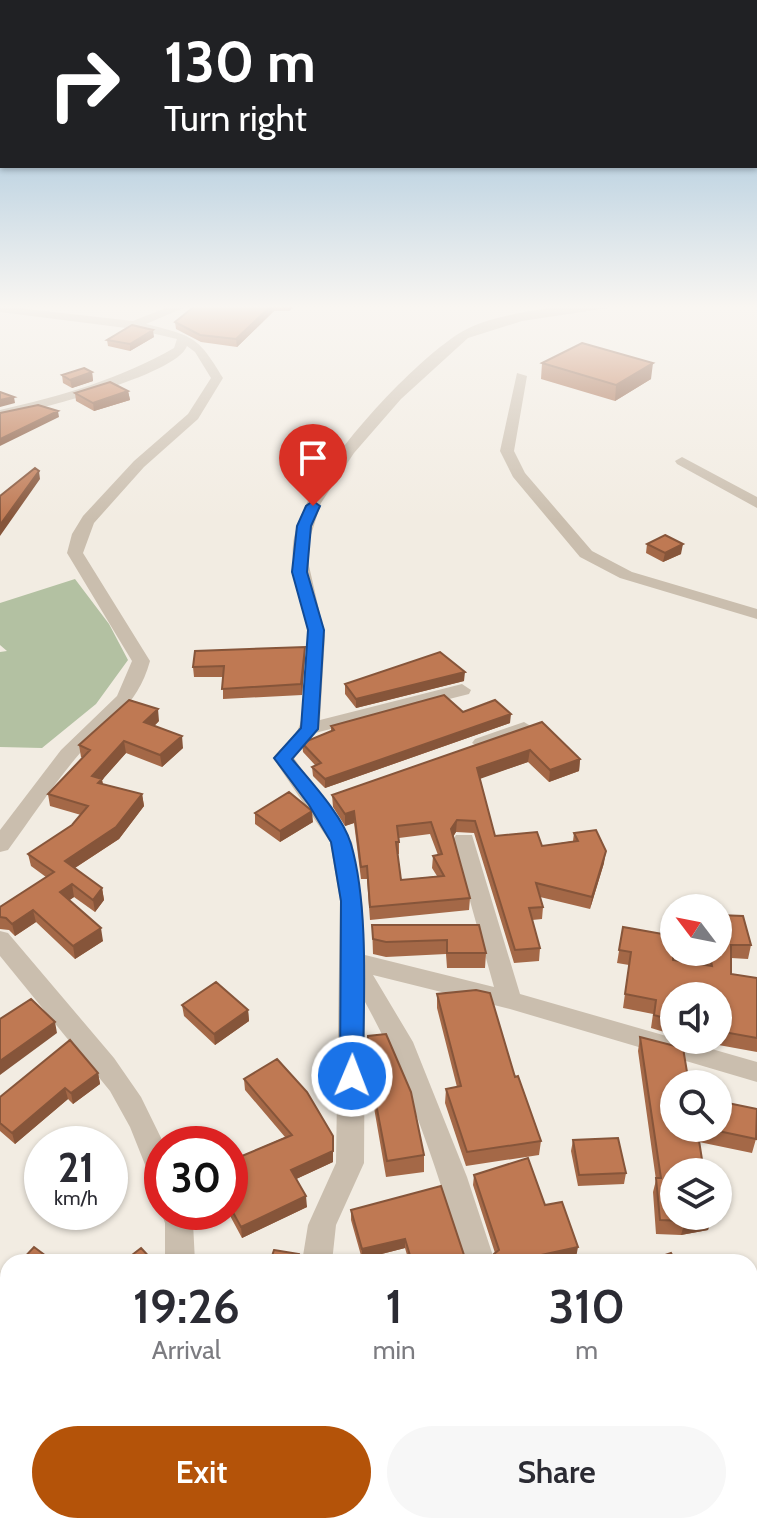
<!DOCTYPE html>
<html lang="en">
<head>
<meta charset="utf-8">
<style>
  :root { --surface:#fff; --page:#f7f7f7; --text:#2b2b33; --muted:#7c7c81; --accent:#b45309 }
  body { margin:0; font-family:Cabin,sans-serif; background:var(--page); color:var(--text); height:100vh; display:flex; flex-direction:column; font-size:30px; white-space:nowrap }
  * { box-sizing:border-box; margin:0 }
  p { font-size:26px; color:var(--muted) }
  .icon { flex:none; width:44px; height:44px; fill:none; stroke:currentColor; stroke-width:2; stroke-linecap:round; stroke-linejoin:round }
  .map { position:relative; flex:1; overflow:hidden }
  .panel { position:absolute; left:0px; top:1254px; width:758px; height:280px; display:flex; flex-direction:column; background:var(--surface); border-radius:24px 24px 0 0; box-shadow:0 2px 6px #0004 }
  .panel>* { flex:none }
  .top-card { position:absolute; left:0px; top:0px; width:758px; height:168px; box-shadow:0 2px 6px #0004; background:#202124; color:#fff; overflow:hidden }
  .needle { width:52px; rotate:302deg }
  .buttons { position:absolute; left:660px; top:894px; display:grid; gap:16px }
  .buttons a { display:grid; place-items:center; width:72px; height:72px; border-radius:50%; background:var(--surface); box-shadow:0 2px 6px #0004; font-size:40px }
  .speed { position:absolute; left:24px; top:1126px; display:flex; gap:16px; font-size:40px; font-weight:700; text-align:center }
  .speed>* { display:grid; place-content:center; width:104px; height:104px; border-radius:50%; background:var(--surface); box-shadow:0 2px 6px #0004; line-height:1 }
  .speed small { font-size:20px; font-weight:400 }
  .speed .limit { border:12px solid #d22; background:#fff; color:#111 }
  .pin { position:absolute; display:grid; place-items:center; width:68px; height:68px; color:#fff; margin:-82px -34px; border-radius:50% 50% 50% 0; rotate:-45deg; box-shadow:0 0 8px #0007 }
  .pin .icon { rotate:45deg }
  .me { position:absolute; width:88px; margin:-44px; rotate:1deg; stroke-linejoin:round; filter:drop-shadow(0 0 6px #0008) }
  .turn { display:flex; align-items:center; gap:28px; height:168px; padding:0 32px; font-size:36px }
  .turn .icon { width:104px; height:104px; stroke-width:2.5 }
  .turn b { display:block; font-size:56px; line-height:68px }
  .eta { display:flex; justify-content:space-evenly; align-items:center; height:136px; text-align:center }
  .eta b { font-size:48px; font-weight:600; line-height:56px }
  .primary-button { display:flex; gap:16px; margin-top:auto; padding:16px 32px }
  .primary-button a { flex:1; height:92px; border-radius:48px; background:var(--accent); color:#fff; font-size:32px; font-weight:600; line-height:92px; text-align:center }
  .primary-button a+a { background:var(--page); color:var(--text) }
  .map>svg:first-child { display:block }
</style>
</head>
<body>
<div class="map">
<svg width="757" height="1534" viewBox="0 0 757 1534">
  <rect width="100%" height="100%" fill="#f2ece2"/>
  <path fill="#b3c1a2" d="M 75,579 L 109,624 L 128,660 L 96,704 L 42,748 L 0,747 L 0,652 L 7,651 L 0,645 L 0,603 Z"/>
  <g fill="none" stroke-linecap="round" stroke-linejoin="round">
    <path fill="#cabeae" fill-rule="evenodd" d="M 173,305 L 190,305 L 146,324 C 193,336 198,336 223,378 L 198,419 L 144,467 L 94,523 L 83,553 L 150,661 C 137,709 105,723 75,759 C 51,788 30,820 8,850 L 0,852 L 0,830 L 61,750 L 117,696 L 132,661 L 67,553 L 72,534 L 83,516 L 134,461 L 188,414 L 211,378 L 195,352 L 187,346 C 176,376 34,410 0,418 L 0,410 C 61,396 120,379 174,348 L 177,339 L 134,329 L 0,312 L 0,306 L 133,321 Z
      M 576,305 L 628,305 L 522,321 L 468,338 L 401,399 L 354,453 L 321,503 L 309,541 L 309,566 L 325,636 L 320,720 L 462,684 L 471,690 L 469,694 L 315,733 L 294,758 L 352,842 L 362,901 L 365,955 L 494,987 L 453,840 L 456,835 L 472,835 L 520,994 L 757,1062 L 757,1082 L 510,1009 L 373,975 L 413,1042 L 467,1177 L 495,1262 L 465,1262 C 438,1174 410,1083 365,1002 L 364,1163 L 336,1225 L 332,1262 L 302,1262 L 308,1225 L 336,1163 L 340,901 L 330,842 L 273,758 C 280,748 291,741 297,731 C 308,712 310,650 307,629 C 304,600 290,575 293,545 C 299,482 406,368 458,334 C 487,315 542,309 576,305 Z
      M 517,373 L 527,376 L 514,451 L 525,473 L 592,551 L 632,572 L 757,609 L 757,619 L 620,578 L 580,557 L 513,477 L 500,451 Z
      M 682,457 L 757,497 L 757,508 L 677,464 L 675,461 Z
      M 524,722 L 534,728 L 531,732 L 482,749 L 472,743 L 475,739 Z
      M 0,931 L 8,933 L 114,1058 L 141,1097 L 164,1144 L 162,1186 L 152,1182 L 130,1127 L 110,1091 L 0,956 Z
      M 162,1210 L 162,1212 L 189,1212 L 193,1223 L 195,1262 L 165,1262 L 165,1223 L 161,1212 Z
      M 155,1526 L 189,1526 L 188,1534 L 154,1534 Z
      M 402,1526 L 449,1526 L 446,1534 L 399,1534 Z
      M 584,1526 L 621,1526 L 624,1534 L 587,1534 Z"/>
  </g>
  <path fill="#a46847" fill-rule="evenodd" d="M 196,305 L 296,305 L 289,311 L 274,311 L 237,347 L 201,342 L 176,329 L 175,322 Z
    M 154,337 L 130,351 L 108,346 L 107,340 Z
    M 542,363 L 651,379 L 615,401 L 541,379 Z
    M 92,372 L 93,381 L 72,388 L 63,383 L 62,375 Z
    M 128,391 L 130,400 L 94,411 L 76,401 L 75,393 Z
    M 647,544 L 681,554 L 663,562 L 646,553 Z
    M 305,657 L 302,695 L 223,699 L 223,677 L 194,677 L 193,667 Z
    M 464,681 L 356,708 L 345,694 L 345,684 Z
    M 463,712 L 510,723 L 325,788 L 313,776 L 312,767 L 315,765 L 303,752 L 302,743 L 331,731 L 331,726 Z
    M 159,721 L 154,726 L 183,748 L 162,767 L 126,753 L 102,780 L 103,784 L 142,794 L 144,806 L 119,839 L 75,868 L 102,888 L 104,900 L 95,912 L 74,897 L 69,900 L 103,941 L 75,959 L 36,922 L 15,936 L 9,930 L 0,929 L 0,907 L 46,877 L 31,866 L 28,854 L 72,825 L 81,815 L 50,806 L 48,794 L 83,758 L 81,757 L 79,745 Z
    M 542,722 L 580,759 L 579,771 L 549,782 L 528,762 L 480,778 L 495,836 L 542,846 L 573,841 L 574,833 L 604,863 L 590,909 L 540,897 L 543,907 L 542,919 L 532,920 L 540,948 L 539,961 L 514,963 L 474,833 L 456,832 L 453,837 L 470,898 L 469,910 L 370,920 L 367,879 L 361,879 L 354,823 L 345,826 L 333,807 L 332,795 ZM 430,834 L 438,855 L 433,856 L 432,868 L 437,876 L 401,880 L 398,854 L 399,854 L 399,838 Z
    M 255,813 L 313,822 L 280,842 L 255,824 Z
    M 718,915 L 751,945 L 748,959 L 731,958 L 731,974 L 757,978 L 757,1052 L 691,1040 L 718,1040 L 718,996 L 674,996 L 674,1035 L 651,1028 L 653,1014 L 623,1008 L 629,965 L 617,963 L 623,927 L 673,960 L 706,965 L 703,952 L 718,952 Z
    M 372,925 L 479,925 L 486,953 L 485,968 L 447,968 L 446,954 L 386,957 L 373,954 Z
    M 437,994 L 515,1077 L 541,1141 L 539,1155 L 466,1166 L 445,1103 L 446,1089 L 457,1087 L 437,1008 Z
    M 182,1005 L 248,1010 L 249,1021 L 215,1045 L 184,1016 Z
    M 368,1036 L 424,1155 L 424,1172 L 386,1177 L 368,1073 Z
    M 640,1037 L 674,1128 L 718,1128 L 756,1139 L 752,1153 L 699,1142 L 712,1216 L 708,1230 L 681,1235 L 656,1234 L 653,1192 L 656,1180 L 638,1051 Z
    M 98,1073 L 100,1084 L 73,1104 L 68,1099 L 15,1144 L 0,1131 L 0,1097 Z
    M 244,1079 L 333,1162 L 296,1179 L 307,1207 L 242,1238 L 228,1212 L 230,1212 L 230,1161 L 285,1137 L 245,1090 Z
    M 573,1140 L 626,1173 L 624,1184 L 578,1186 L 571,1151 Z
    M 474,1175 L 545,1205 L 576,1258 L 556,1262 L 493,1262 L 494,1254 L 495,1253 L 473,1185 Z
    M 351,1210 L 464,1255 L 491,1256 L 490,1262 L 409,1262 L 405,1248 L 362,1259 L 351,1220 Z
    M 8,1274 L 8,1313 L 0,1307 L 0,1282 Z
    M 757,1360 L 757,1396 L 750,1391 L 750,1372 Z
    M 8,1392 L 8,1486 L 0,1479 L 0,1401 Z
    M 311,1526 L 384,1526 L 368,1534 L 364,1534 L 362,1529 L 353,1534 L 314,1534 Z
    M 475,1526 L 569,1526 L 570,1528 L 589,1534 L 478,1534 L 475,1531 Z
    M 631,1526 L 750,1526 L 757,1534 L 639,1534 Z"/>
  <path fill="#86553a" d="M 272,305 L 274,305 L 274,311 L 237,347 L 236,339 Z
    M 288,305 L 296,305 L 289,311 Z
    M 153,330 L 154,337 L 130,351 L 130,344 Z
    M 653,363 L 651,379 L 615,401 L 616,385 Z
    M 92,372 L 93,381 L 72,388 L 70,380 Z
    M 128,391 L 130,400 L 94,411 L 93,403 Z
    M 14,397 L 15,403 L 0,407 L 0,400 Z
    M 58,411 L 59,417 L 0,446 L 0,439 Z
    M 39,471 L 40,479 L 0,536 L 0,525 Z
    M 683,544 L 681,554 L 663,562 L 665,553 Z
    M 305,647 L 305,657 L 302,695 L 301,684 Z
    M 465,672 L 464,681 L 356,708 L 356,699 Z
    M 158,709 L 159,721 L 146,734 L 144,722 Z
    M 511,714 L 510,723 L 325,788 L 325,779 Z
    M 182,736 L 183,748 L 162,767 L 160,755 Z
    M 124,741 L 126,753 L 102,780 L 104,791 L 92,776 Z
    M 530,750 L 528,762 L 477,780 L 477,768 Z
    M 580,759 L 579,771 L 549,782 L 550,770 Z
    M 142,794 L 144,806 L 119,839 L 67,873 L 65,861 Z
    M 312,811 L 313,822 L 280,842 L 280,831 Z
    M 354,811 L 354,823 L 345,826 L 345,814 Z
    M 457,820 L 456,832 L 450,841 L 451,829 Z
    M 606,851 L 604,863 L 590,909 L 592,897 Z
    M 72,884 L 74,897 L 63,905 L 60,892 Z
    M 102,888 L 104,900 L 95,912 L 93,900 Z
    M 33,910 L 36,922 L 15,936 L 12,924 Z
    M 101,928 L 103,941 L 75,959 L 73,946 Z
    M 248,1010 L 249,1021 L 215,1045 L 214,1034 Z
    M 55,1022 L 57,1033 L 0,1075 L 0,1061 Z
    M 98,1073 L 100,1084 L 73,1104 L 71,1093 Z
    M 65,1088 L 68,1099 L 15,1144 L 12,1133 Z
    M 333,1136 L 333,1162 L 292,1181 L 291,1170 Z
    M 306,1196 L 307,1207 L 242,1238 L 241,1227 Z
    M 712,1216 L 708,1230 L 681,1235 L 685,1221 Z
    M 405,1239 L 405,1248 L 362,1259 L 362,1249 Z
    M 578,1247 L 576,1258 L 556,1262 L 509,1262 Z
    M 491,1256 L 490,1262 L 466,1262 Z
    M 349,1526 L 362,1526 L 362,1529 L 353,1534 L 332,1534 Z
    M 365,1526 L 384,1526 L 368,1534 L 365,1534 Z"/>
  <path fill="#bf7953" stroke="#86553a" stroke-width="2" fill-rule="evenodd" d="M 196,305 L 272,305 L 236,339 L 200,335 L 175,322 Z
    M 132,325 L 153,330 L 130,344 L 107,340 Z
    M 582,343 L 653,363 L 616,385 L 542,363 Z
    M 84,368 L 92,372 L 70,380 L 62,375 Z
    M 110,382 L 128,391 L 93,403 L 75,393 Z
    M 0,392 L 14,397 L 0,400 Z
    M 38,405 L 58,411 L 0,439 L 0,413 Z
    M 35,468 L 39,471 L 0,525 L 0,496 Z
    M 665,535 L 683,544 L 665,553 L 647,544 Z
    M 305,647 L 301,684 L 222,689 L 224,666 L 193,667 L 195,651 Z
    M 440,652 L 465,672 L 356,699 L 345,684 Z
    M 444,695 L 463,712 L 495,700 L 511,714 L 325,779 L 312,767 L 321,763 L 302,743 L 334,730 L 331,726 Z
    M 129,700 L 158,709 L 144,722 L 182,736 L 160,755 L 124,741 L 92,776 L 102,779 L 98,783 L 142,794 L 116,827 L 65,861 L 102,888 L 93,900 L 72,884 L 60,892 L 101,928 L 73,946 L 33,910 L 12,924 L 6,918 L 0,917 L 0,907 L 54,872 L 28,854 L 72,825 L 88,806 L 48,794 L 90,750 L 79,745 Z
    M 542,722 L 580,759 L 550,770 L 530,750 L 477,768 L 495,836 L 537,832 L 542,846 L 578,841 L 574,833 L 596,830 L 606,851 L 592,897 L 536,883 L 543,907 L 529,908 L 540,948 L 515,950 L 475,821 L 457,820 L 451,829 L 470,898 L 370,907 L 367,866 L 361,867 L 354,811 L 345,814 L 332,795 ZM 431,822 L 442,854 L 433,856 L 444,876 L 401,880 L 396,842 L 399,842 L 397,826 Z
    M 289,792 L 312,811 L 280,831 L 255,813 Z
    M 718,915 L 743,916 L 751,945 L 731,945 L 731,974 L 757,978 L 757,1038 L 718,1031 L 718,996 L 674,996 L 674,1021 L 654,1015 L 656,1000 L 625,994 L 631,952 L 619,950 L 623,927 L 674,936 L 673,960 L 712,966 L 709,952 L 718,952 Z
    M 372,925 L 479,925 L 486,953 L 447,953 L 447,940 L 386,942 L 373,939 Z
    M 216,982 L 248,1010 L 214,1034 L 182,1005 Z
    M 476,990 L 490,993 L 515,1077 L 518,1076 L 541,1141 L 467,1152 L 446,1089 L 461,1086 L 437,994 Z
    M 31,999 L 55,1022 L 0,1061 L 0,1019 Z
    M 386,1034 L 411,1092 L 424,1155 L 387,1161 L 367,1057 L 368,1036 Z
    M 640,1037 L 683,1048 L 689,1084 L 674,1084 L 674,1128 L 697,1128 L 704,1172 L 674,1172 L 674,1216 L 711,1216 L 685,1221 L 660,1220 L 656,1178 L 661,1178 Z
    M 70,1040 L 98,1073 L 71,1093 L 65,1088 L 12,1133 L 0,1123 L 0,1097 Z
    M 277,1059 L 307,1092 L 333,1136 L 333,1151 L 291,1170 L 306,1196 L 241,1227 L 230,1207 L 230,1161 L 292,1135 L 244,1079 Z
    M 718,1101 L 757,1109 L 756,1139 L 704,1128 L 718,1128 Z
    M 618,1138 L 626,1173 L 579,1175 L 573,1140 Z
    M 528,1158 L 545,1205 L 562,1202 L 578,1247 L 509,1262 L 496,1262 L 494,1254 L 499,1250 L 474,1175 Z
    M 441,1186 L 464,1255 L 491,1256 L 466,1262 L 412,1262 L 405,1239 L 362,1249 L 351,1210 Z
    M 34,1247 L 54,1262 L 20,1262 Z
    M 141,1248 L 154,1262 L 123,1262 Z
    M 274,1250 L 299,1254 L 298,1262 L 270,1262 Z
    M 671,1253 L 676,1262 L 645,1262 Z
    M 210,1257 L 254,1261 L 209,1262 Z
    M 8,1274 L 8,1305 L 0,1299 L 0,1282 Z
    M 757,1360 L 757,1383 L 750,1378 L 750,1372 Z
    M 8,1392 L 8,1478 L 0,1471 L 0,1401 Z
    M 757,1441 L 757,1534 L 651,1534 L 643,1526 L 750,1526 L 750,1449 Z
    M 8,1494 L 8,1507 L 2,1498 Z
    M 19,1526 L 113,1526 L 117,1534 L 24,1534 Z
    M 221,1526 L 234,1526 L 239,1534 L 210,1534 Z
    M 314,1526 L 349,1526 L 332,1534 L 317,1534 Z
    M 485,1526 L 569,1526 L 570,1528 L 572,1526 L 579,1526 L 589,1534 L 494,1534 Z"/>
  <linearGradient id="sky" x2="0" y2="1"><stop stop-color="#7fafd1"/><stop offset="0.59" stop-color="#f9f6f2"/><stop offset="1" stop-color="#f9f6f2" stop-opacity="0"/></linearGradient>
  <rect width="757" height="520" fill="url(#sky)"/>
  <path fill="#1a73e8" stroke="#114b97" stroke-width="2" d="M 313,501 L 320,506 L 311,526 L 307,572 L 324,630 L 318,729 L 292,759 C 311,782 343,816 351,844 C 370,909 363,1008 363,1076 L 360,1083 L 352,1086 L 343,1083 L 340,1076 L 341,901 L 331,842 L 309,805 L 274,758 L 301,728 L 308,630 L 292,572 L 297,526 L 306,506 Z"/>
</svg>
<div class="buttons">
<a><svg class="needle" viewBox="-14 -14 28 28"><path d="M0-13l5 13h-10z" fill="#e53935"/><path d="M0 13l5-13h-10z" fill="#7c7c81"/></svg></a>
<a><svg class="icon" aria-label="sound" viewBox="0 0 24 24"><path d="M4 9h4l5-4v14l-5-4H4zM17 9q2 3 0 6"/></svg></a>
<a><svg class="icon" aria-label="search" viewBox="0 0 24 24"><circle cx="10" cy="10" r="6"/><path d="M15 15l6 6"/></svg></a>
<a><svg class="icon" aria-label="layers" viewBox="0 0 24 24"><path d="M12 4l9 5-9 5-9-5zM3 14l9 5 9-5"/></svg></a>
</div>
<div class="speed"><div>21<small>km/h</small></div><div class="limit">30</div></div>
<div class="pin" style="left:313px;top:506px;background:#d93025"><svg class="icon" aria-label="arrive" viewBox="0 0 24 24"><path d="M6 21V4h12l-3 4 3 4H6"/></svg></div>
<svg class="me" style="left:352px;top:1076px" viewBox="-20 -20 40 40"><circle r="17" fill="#1a73e8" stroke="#fff" stroke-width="3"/><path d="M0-11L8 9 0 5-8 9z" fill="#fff"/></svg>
<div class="top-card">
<div class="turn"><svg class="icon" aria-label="right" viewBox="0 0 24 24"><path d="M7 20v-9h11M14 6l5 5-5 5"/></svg><div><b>130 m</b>Turn right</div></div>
</div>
<section class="panel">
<div class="eta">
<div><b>19:26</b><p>Arrival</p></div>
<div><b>1</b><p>min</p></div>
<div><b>310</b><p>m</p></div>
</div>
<div class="primary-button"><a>Exit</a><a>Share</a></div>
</section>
</div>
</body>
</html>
